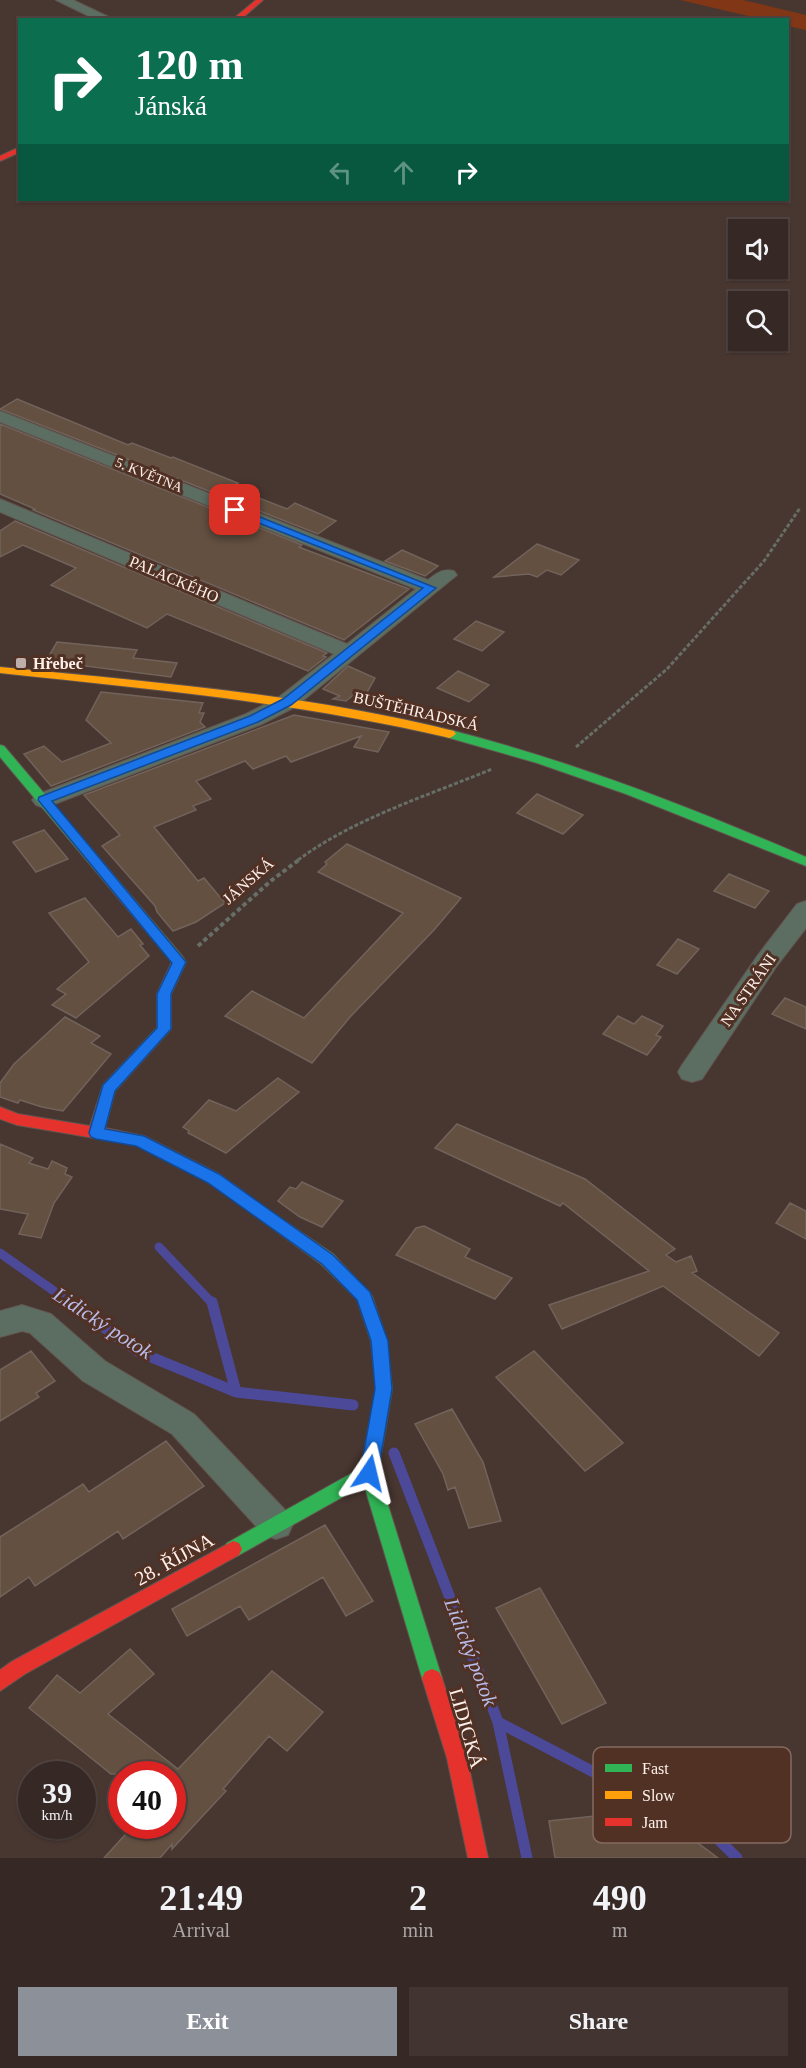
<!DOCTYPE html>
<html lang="en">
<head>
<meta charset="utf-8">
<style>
  :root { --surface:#362824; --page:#413431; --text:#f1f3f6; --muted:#aaa6a6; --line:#504441; --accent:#8c9099 }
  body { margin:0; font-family:"Times New Roman",serif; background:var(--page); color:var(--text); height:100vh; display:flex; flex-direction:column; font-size:22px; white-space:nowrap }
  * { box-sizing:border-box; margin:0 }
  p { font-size:20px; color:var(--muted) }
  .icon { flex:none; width:33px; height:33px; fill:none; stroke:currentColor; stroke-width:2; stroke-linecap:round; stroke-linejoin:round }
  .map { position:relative; height:1858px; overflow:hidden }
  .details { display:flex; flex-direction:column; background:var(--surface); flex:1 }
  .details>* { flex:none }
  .top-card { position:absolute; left:18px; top:18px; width:771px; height:183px; border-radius:0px; box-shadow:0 2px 4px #0004,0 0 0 2px var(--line); background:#0b6e4f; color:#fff; overflow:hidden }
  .tools { position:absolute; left:728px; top:219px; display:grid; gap:12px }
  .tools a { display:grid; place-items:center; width:60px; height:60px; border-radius:0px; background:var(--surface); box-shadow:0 2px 4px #0004,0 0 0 2px var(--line); font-size:30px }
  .speed { position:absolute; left:18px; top:1761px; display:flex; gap:12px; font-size:30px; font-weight:700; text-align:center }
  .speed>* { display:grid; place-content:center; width:78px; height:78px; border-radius:50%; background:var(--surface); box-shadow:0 2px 4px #0004,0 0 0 2px var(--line); line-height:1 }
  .speed small { font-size:15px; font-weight:400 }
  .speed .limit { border:9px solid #d22; background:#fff; color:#111 }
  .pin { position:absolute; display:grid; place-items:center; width:51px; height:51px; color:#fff; margin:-26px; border-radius:12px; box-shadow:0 3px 9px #0006 }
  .me { position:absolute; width:66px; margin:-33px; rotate:10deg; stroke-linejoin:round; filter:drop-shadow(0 0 4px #0008) }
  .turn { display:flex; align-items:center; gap:21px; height:126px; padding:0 18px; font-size:27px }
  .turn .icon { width:78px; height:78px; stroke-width:2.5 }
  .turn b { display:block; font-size:42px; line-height:51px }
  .lanes { display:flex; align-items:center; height:57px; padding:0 18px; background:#0003; justify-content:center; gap:30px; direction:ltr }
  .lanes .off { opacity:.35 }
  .eta { display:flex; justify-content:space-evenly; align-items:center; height:102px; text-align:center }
  .eta b { font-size:36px; font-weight:800; line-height:42px }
  .cta { display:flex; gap:12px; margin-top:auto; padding:12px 18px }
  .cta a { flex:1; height:69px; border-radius:0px; background:var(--accent); color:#fff; font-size:24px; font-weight:800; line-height:69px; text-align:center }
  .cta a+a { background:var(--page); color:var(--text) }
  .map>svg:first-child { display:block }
</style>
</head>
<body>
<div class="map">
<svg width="806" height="1858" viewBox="0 0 806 1858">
  <rect width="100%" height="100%" fill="#483630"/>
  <path fill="#813616" d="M 680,0 L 743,0 L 806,15 L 806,30 L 788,26 L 788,20 L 761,19 Z"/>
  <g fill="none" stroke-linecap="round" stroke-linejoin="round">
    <path stroke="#4d4999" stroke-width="9" d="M 159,1247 L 212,1303
      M 0,1253 L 71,1303"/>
    <path stroke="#4d4999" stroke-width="11" d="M 68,1302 L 139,1352 L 236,1392 L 353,1405
      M 212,1302 L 236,1392
      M 394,1453 L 498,1722 L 527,1858
      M 498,1722 L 714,1835 L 737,1858"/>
  </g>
  <path fill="#635041" stroke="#71635b" stroke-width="1.5" d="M 17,399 L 128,445 L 132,443 L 171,458 L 173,457 L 238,483 L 231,487 L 287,509 L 295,503 L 336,521 L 318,534 L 0,409 Z
    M 0,424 L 302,545 L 299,547 L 304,549 L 409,589 L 344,640 L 33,510 L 35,509 L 0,494 Z
    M 15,521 L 327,653 L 323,656 L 326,657 L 308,671 L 167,614 L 147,628 L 51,585 L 76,568 L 23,545 L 0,557 L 0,531 Z
    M 537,544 L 579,560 L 561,575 L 547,570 L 537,577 L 529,574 L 494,577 Z
    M 402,550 L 438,566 L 425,576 L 385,561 Z
    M 476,621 L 504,632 L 482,651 L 454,639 Z
    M 57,642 L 137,650 L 133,658 L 177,663 L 171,677 L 46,661 Z
    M 348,666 L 375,678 L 366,694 L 358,691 L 346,701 L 333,699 L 340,696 L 323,689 Z
    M 458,671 L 489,685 L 469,702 L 437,688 Z
    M 101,692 L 203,703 L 199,713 L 204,713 L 200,722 L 205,727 L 51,786 L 24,754 L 44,746 L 62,762 L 111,743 L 86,720 Z
    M 294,715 L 389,732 L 378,752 L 354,747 L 361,736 L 291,762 L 286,756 L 253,769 L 245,761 L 196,781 L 211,799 L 193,806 L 196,810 L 154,827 L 198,881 L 204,878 L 225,903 L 196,922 L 173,931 L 157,912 L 155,906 L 102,846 L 120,835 L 84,795 Z
    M 537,794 L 583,815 L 563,834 L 517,813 Z
    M 44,830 L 68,859 L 36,872 L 13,842 Z
    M 347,844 L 461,898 L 434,930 L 350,1017 L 312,1063 L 225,1016 L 252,991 L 304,1018 L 403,913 L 318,872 L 327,864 L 325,862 Z
    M 729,874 L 769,891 L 755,908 L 714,891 Z
    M 85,898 L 118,937 L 131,929 L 143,944 L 140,945 L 149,956 L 76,1018 L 52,1005 L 66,994 L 57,989 L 89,962 L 49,913 Z
    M 678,939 L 699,949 L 677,974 L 657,965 Z
    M 785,998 L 806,1007 L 806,1029 L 772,1014 Z
    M 618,1016 L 634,1024 L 642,1016 L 663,1026 L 656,1035 L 661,1037 L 647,1055 L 603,1034 Z
    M 65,1017 L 100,1036 L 91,1043 L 111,1054 L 63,1111 L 42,1107 L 20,1100 L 18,1103 L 0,1097 L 0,1083 L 14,1064 Z
    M 278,1078 L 299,1092 L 226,1153 L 188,1133 L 189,1131 L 183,1127 L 209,1100 L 236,1111 Z
    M 457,1124 L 585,1179 L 675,1249 L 666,1255 L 676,1262 L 691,1256 L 697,1271 L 692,1273 L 779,1333 L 759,1356 L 663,1286 L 562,1329 L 549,1305 L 649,1271 L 563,1203 L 560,1206 L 435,1148 Z
    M 0,1144 L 33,1158 L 29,1163 L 48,1169 L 52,1161 L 67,1168 L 65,1174 L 72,1177 L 54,1203 L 41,1238 L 19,1234 L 28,1214 L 0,1209 Z
    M 302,1182 L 343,1201 L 322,1227 L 300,1217 L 278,1201 L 290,1187 L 296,1189 Z
    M 790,1203 L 806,1211 L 806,1239 L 776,1223 Z
    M 424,1226 L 470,1249 L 465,1257 L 512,1278 L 495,1299 L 396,1255 L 416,1228 Z
    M 31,1351 L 55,1381 L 36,1393 L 39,1397 L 0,1421 L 0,1370 Z
    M 534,1351 L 623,1443 L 585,1471 L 496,1377 Z
    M 452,1409 L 483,1462 L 501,1521 L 469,1528 L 455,1487 L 448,1490 L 443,1474 L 415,1424 Z
    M 166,1441 L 204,1486 L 123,1539 L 118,1531 L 35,1586 L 29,1577 L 0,1597 L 0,1537 L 83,1484 L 89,1492 Z
    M 325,1525 L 373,1601 L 346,1616 L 323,1577 L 249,1620 L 240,1606 L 187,1636 L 172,1609 Z
    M 540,1588 L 606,1703 L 562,1724 L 496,1608 Z
    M 130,1649 L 154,1674 L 108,1714 L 178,1769 L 272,1671 L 323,1712 L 287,1751 L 269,1736 L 223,1789 L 226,1791 L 172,1849 L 172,1844 L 160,1858 L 104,1858 L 133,1826 L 172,1826 L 173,1774 L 111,1774 L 29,1708 L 57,1675 L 80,1693 Z
    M 604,1815 L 607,1834 L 616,1833 L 618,1843 L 671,1823 L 718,1858 L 555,1858 L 549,1821 Z"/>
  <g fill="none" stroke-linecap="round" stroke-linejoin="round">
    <defs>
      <path id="street" d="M 56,0 L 73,0 L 115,20 L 97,20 Z
        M 0,411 L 428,580 C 437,573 443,568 454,571 L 457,575 L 295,707 L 262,724 L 52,805 L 44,808 L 36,805 L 32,800 L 36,795 L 246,714 L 279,697 L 334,654 L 0,512 L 0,499 L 347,644 L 416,589 L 0,422 Z
        M 806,901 L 806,928 L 776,967 L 702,1079 L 692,1082 L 682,1079 L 678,1072 L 682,1065 L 758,955 L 797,904 Z
        M 22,1305 L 51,1314 L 105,1361 L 194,1414 L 288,1513 L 293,1524 L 288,1535 L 276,1539 L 264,1535 L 172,1434 L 83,1381 L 30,1333 L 22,1331 L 0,1337 L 0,1311 Z"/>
      <path id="fast" d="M 450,730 C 572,761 690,807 806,857 L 806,866 L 626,794 L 537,763 L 446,737 L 444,734 L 446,731 Z
        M 0,745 L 4,746 L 182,956 L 184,959 L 182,962 L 172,962 L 0,757 Z
        M 239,1190 L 333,1254 L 372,1296 L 387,1341 L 392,1389 L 378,1473 L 442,1678 L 439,1684 L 432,1687 L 425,1684 L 422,1678 L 364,1485 L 239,1555 L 233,1557 L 227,1555 L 224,1549 L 227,1543 L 361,1468 L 376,1389 L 371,1341 L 357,1299 L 321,1264 L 234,1200 L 231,1196 L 234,1192 Z"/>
      <path id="slow" d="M 0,667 C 152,682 305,694 454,731 L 456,734 L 450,738 C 302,703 151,689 0,673 Z"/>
      <path id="jam" d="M 256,0 L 263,0 L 240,20 L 232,20 Z
        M 20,147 L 20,152 L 0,161 L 0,156 Z
        M 177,954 L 182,956 L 186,962 L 171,994 L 171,1029 L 115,1091 L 105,1128 L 144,1136 L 219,1174 L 244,1192 L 247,1196 L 244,1200 L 239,1202 L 209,1182 L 136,1145 L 17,1125 L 0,1119 L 0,1107 L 18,1114 L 90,1126 L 103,1085 L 157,1028 L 157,994 L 172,962 L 170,959 Z
        M 233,1541 L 239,1543 L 242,1549 L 239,1555 L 25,1674 L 0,1691 L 0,1670 L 11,1662 Z
        M 432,1669 L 439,1672 L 442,1678 L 467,1758 L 488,1858 L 468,1858 L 447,1758 L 422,1678 L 425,1672 Z"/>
    </defs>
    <use href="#street" stroke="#625550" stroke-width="2"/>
    <use href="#fast" stroke="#625550" stroke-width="2"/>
    <use href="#slow" stroke="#625550" stroke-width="2"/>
    <use href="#jam" stroke="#625550" stroke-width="2"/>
    <path stroke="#676e66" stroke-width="3" stroke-dasharray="4 2" stroke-linecap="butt" d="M 576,747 L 667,669 L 764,561 L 800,508
      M 298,860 C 355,818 427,796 492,769"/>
    <path stroke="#676e66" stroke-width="4" stroke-dasharray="4.5 3" stroke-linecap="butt" d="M 198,946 L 272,880 L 300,859"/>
    <use href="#street" fill="#5c6d62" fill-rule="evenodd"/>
    <use href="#fast" fill="#30b455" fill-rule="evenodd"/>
    <use href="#slow" fill="#ff9f0a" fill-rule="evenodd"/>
    <use href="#jam" fill="#e5322d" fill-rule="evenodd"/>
  </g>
  <path fill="#1a73e8" stroke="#114b97" stroke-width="1.5" d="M 235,507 L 436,588 L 291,705 L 258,722 L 52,801 L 186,962 L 171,994 L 171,1029 L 115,1091 L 105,1129 L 144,1136 L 219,1174 L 333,1255 L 370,1292 L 388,1341 L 392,1389 L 378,1473 L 375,1479 L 369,1481 L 363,1479 L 360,1473 L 375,1389 L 371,1341 L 357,1300 L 322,1264 L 208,1183 L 136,1146 L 96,1139 L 91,1137 L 89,1133 L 103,1085 L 157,1028 L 157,994 L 172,963 L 38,800 L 39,797 L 250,716 L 283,699 L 423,588 L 231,512 L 230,510 Z"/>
  <rect fill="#beafaa" stroke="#523125" stroke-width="2" x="15" y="657" width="12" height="12" rx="3"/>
  <g text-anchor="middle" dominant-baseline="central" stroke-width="6" stroke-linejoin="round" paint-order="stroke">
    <g font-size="14" fill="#fdf0eb" stroke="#523125">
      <text transform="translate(149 475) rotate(22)">5. KVĚTNA</text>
    </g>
    <g font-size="16" fill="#fdf0eb" stroke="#523125">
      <text transform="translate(174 579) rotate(23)">PALACKÉHO</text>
      <text transform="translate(416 711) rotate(13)">BUŠTĚHRADSKÁ</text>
      <text transform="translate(248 881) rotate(-41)">JÁNSKÁ</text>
      <text transform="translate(748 990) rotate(-55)">NA STRÁNI</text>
    </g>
    <g font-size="16" font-weight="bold" fill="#fdf0eb" stroke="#523125" text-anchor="start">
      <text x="33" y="663">Hřebeč</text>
    </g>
    <g font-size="20" fill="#fdf0eb" stroke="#523125">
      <text transform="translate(174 1559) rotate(-29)">28. ŘÍJNA</text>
      <text transform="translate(467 1728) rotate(74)">LIDICKÁ</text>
    </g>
    <g font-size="21" font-style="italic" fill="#b8bceb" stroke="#523125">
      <text transform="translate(103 1323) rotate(33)">Lidický potok</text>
      <text transform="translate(471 1652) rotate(69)">Lidický potok</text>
    </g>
  </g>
  <rect x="593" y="1747" width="198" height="96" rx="9" fill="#523125" stroke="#856a60" stroke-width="1.5"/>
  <rect x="605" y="1764" width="27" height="8" fill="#30b455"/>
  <rect x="605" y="1791" width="27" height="8" fill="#ff9f0a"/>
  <rect x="605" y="1818" width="27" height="8" fill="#e5322d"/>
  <g font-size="16" fill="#fdf0eb">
    <text x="642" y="1774">Fast</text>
    <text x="642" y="1801">Slow</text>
    <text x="642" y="1828">Jam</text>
  </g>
</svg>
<div class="tools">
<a><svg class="icon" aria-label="sound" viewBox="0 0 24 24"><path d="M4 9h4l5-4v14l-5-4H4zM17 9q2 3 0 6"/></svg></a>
<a><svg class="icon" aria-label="search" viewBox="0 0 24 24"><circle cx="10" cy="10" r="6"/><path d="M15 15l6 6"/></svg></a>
</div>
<div class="speed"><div>39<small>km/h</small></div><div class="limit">40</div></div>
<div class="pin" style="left:235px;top:510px;background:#d93025"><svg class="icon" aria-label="arrive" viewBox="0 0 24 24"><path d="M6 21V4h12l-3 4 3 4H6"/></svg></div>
<svg class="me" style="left:369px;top:1473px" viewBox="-20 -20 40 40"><path d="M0-17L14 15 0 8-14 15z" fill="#1a73e8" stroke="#fff" stroke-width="4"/></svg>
<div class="top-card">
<div class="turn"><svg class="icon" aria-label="right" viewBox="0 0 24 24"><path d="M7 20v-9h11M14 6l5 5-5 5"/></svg><div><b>120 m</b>Jánská</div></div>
<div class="lanes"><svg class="icon off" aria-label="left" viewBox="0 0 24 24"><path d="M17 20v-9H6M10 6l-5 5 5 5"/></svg><svg class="icon off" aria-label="ahead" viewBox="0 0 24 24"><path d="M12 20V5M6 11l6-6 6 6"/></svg><svg class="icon" aria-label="right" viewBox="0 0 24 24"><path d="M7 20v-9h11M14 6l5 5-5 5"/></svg></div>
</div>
</div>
<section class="details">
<div class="eta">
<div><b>21:49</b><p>Arrival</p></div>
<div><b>2</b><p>min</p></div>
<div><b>490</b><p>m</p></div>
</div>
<div class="cta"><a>Exit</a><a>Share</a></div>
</section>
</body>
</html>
